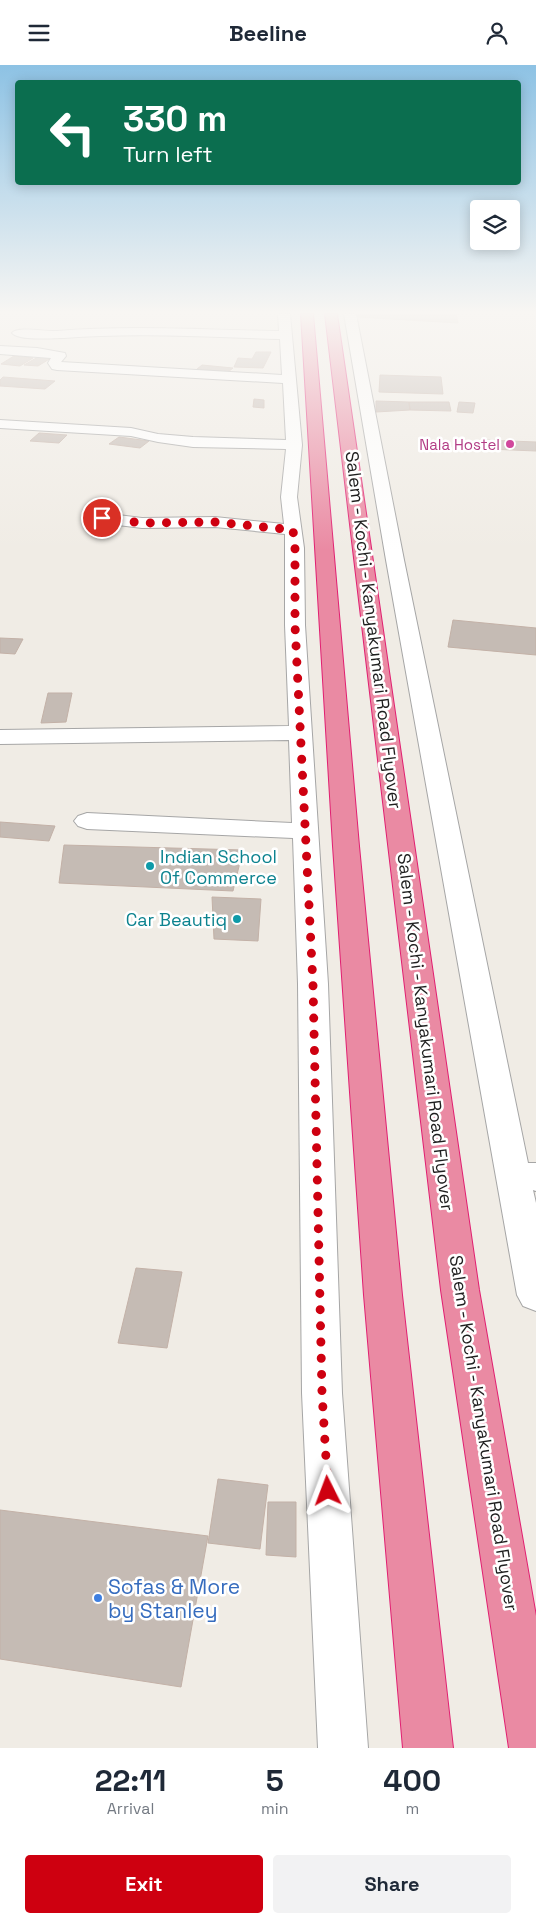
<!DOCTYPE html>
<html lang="en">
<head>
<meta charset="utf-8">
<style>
  :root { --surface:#fff; --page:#f2f2f3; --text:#1f2937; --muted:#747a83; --accent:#ce0010 }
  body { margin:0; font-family:"Space Grotesk",sans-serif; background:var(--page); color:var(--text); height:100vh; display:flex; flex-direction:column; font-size:19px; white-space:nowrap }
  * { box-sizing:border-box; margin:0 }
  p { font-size:16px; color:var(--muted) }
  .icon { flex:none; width:28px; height:28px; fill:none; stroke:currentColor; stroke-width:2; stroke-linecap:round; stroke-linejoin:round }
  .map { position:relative; height:1683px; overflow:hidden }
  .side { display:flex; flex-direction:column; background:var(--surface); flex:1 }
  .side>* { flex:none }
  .banner { position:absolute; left:15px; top:15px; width:506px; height:105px; border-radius:5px; box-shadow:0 2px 12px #0003; background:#0b6e4f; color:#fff; overflow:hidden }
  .controls { position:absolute; left:470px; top:135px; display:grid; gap:10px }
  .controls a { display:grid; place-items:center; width:50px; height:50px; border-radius:5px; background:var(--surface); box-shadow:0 2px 12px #0003; font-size:25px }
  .pin { position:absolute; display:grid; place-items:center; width:42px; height:42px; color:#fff; margin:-21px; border:2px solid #fff; border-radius:50%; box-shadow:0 1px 5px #0007 }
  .me { position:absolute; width:55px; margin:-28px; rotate:357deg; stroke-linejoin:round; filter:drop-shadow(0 0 4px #0008) }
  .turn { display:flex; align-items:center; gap:18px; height:105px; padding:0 25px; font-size:22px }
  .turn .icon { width:65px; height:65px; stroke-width:2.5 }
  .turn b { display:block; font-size:35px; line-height:42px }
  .eta { display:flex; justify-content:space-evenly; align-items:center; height:85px; text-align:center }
  .eta b { font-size:30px; font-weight:700; line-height:35px }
  .action { display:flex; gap:10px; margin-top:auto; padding:10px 25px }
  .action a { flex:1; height:58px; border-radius:5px; background:var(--accent); color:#fff; font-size:20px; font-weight:700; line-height:58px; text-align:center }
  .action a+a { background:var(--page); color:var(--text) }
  header { display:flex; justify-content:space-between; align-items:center; height:65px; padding:0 25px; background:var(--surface); font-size:22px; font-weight:700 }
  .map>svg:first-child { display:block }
</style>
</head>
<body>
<header><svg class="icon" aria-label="menu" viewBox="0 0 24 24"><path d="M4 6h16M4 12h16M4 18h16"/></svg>Beeline<svg class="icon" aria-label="person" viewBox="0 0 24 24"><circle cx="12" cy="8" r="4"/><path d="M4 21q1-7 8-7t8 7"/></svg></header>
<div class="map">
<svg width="536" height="1683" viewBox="0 0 536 1683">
  <rect width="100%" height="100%" fill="#f0ece5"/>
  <path fill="#c5bbb4" stroke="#c3b1a7" d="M 357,249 L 456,249 L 458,258 L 358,252 Z
    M 256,287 L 271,287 L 263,303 L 234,302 L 238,293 L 252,294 Z
    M 14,291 L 33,293 L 20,301 L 1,299 Z
    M 38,292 L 51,293 L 38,301 L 24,300 Z
    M 202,300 L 233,303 L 228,307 L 197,304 Z
    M 380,310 L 441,312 L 443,329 L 379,327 Z
    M 3,312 L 55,316 L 45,324 L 0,321 L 0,315 Z
    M 254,334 L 264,335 L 264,343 L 253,342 Z
    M 376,336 L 409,337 L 410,345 L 376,347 Z
    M 409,337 L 449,337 L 451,346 L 410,345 Z
    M 459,337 L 475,338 L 473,348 L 457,347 Z
    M 39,368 L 67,370 L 59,378 L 30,376 Z
    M 119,372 L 149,376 L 140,383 L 109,379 Z
    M 485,375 L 536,377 L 536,386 L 488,384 L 484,382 Z
    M 453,555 L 536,563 L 536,590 L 448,582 Z
    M 0,573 L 23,574 L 15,589 L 0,588 Z
    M 48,628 L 72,628 L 66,657 L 41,658 Z
    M 0,757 L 55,761 L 49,776 L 0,772 Z
    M 64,780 L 243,785 L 233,826 L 59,818 Z
    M 212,832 L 261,834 L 258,876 L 214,874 Z
    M 136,1203 L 182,1207 L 167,1283 L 118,1278 Z
    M 218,1414 L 268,1420 L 260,1484 L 208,1478 Z
    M 268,1437 L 296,1437 L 296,1492 L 266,1490 Z
    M 0,1445 L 208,1471 L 181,1622 L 0,1594 Z"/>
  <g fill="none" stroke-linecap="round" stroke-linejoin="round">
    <defs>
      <path id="minor" d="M 278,249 L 290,249 L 302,380 L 297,432 L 304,483 L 305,560 L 328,919 L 342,1328 L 368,1683 L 318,1683 L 302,1328 L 298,919 L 293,773 L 87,764 L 78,761 L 74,756 L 78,751 L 87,748 L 292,758 L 289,675 L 0,679 L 0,665 L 289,661 L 285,560 L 285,469 L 215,462 L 142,463 L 102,458 L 96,457 L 93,453 L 96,449 L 102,448 L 142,453 L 215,452 L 284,459 L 281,432 L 286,384 L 193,382 L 158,377 L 131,371 L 0,363 L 0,355 L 131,363 L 158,369 L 193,372 L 286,375 L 283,318 L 57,305 L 52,304 L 48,298 L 51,293 L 0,289 L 0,281 L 37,283 L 65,288 L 66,291 L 61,297 L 282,310 L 280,274 C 208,272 135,267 64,273 C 53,273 19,276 12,268 C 18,261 46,267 57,266 C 130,260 205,265 279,266 Z
        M 344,249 L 356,249 L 404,495 L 528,1098 L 536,1098 L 536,1126 L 533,1125 L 536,1138 L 536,1246 L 523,1241 L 517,1230 L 386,495 Z"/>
      <path id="highway" d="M 301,249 L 313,249 L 359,781 L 402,1230 L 453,1683 L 403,1683 L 364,1230 L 333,781 Z
        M 325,249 L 337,249 L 479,1225 L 536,1551 L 536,1683 L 509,1683 L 441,1225 Z"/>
    </defs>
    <use href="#minor" stroke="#a6a6a6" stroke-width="2"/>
    <use href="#highway" stroke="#e11f71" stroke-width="2"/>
    <use href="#minor" fill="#fff" fill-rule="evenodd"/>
    <use href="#highway" fill="#ea8aa3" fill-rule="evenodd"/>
  </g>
  <linearGradient id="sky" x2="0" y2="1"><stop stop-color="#8dc2e4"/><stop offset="0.51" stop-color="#f8f6f3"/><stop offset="1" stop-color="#f8f6f3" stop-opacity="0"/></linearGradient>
  <rect width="536" height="485" fill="url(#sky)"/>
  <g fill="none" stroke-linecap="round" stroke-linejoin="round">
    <path stroke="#ce0010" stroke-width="9" stroke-dasharray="0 16.2" d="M 102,453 L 142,458 L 215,457 L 293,465 L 295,483 L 295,560 L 313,920 L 322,1328 L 328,1426"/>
  </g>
  <circle fill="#d1479c" stroke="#fff" stroke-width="2" cx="510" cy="379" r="5"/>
  <g fill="#0f9aa8" stroke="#fff" stroke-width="2">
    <circle cx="150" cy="801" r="5"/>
    <circle cx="237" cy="854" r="5"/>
  </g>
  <circle fill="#3f7fe0" stroke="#fff" stroke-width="2" cx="98" cy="1533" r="5"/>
  <g text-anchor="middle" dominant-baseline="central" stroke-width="5" stroke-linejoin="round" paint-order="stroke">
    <g font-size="15" fill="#b23c85" stroke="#fff" text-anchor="end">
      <text x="500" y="379">Nala Hostel</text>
    </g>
    <g font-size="18" fill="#1f1f1f" stroke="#fff">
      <text transform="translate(374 565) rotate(83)">Salem - Kochi - Kanyakumari Road Flyover</text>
      <text transform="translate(426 967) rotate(83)">Salem - Kochi - Kanyakumari Road Flyover</text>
      <text transform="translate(484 1368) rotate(81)">Salem - Kochi - Kanyakumari Road Flyover</text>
    </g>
    <g font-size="18" fill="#0d838f" stroke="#fff" text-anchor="start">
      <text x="160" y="791">Indian School<tspan x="160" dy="21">Of Commerce</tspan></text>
      <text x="227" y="854" text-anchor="end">Car Beautiq</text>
    </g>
    <g font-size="21" fill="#366cbe" stroke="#fff" text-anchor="start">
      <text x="108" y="1521">Sofas &amp; More<tspan x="108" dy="24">by Stanley</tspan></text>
    </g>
  </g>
</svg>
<div class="controls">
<a><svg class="icon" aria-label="layers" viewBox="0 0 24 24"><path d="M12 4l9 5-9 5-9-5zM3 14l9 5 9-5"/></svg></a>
</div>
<div class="pin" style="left:102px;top:453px;background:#d93025"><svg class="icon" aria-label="arrive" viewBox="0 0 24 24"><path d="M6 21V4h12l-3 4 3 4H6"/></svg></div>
<svg class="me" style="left:328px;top:1426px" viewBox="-20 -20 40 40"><path d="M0-17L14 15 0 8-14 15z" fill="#ce0010" stroke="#fff" stroke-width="4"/></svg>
<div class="banner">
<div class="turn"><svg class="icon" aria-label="left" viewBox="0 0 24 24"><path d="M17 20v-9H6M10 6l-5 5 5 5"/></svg><div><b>330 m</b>Turn left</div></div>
</div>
</div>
<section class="side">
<div class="eta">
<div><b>22:11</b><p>Arrival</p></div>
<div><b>5</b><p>min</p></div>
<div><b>400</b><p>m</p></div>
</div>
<div class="action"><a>Exit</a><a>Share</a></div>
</section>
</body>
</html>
